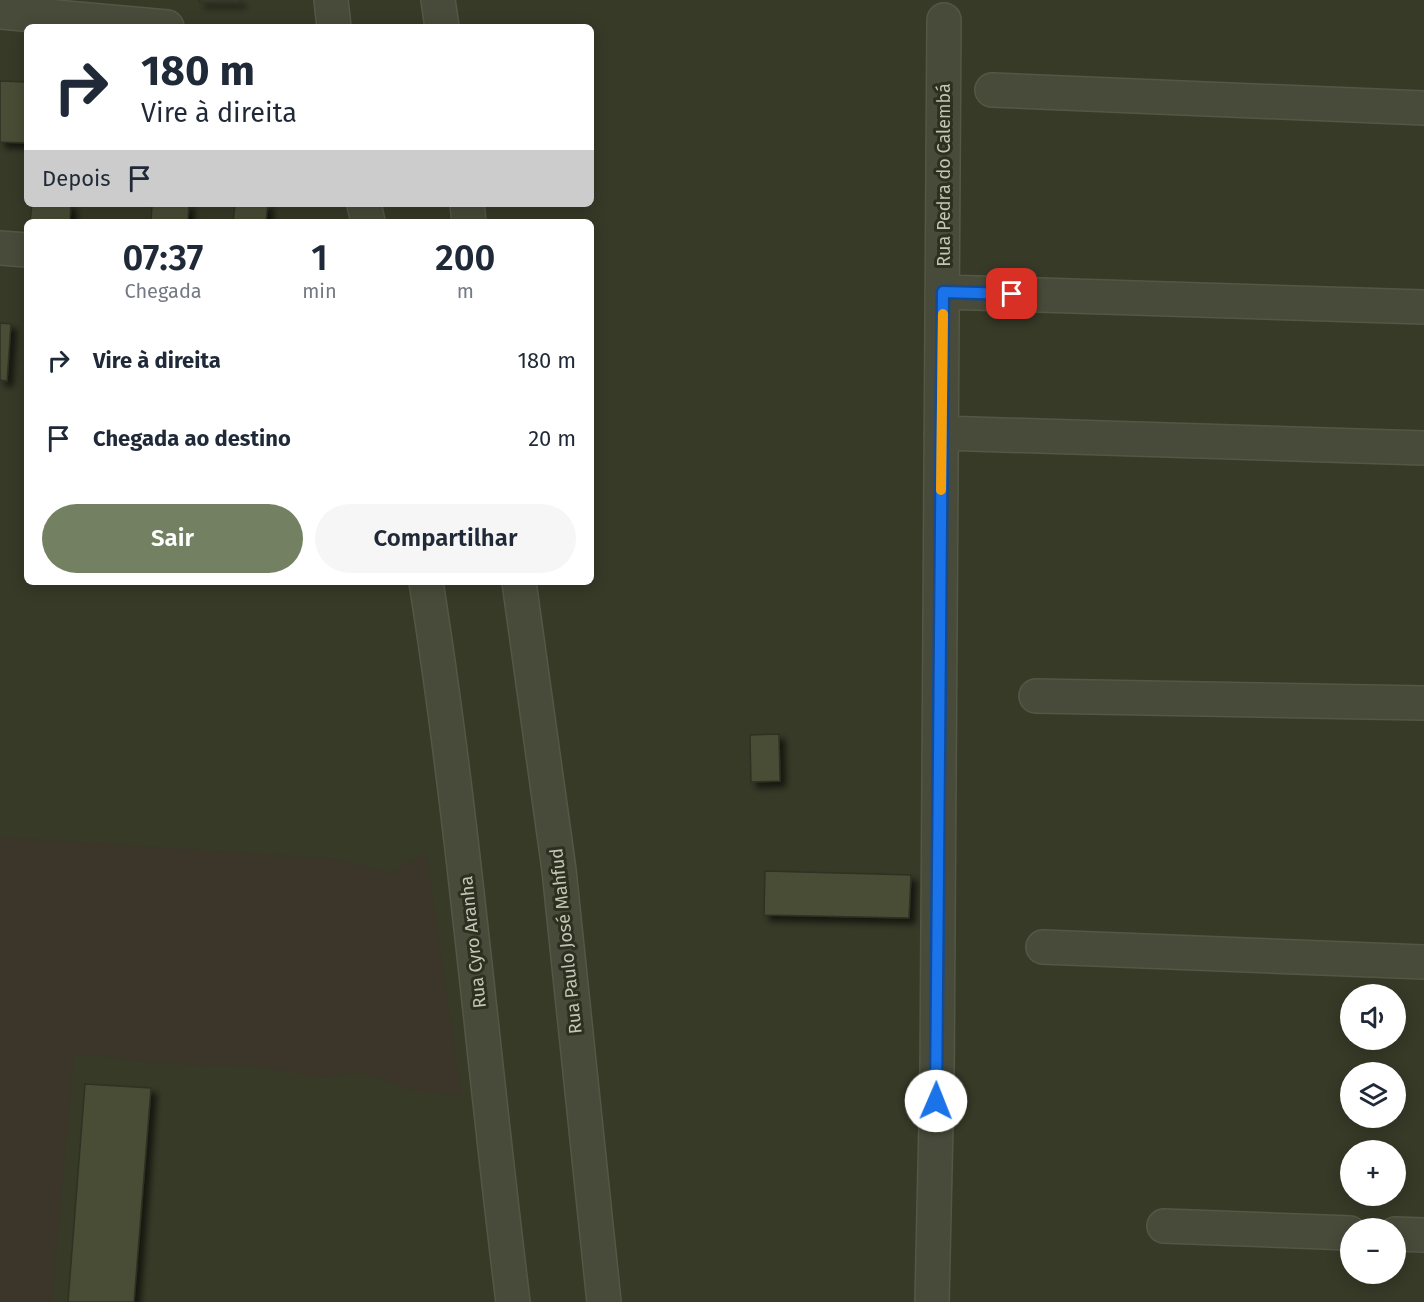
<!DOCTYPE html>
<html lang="pt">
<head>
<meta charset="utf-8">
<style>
  :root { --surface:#fff; --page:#f6f6f7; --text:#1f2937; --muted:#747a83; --accent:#738062 }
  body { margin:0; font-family:"Fira Sans",sans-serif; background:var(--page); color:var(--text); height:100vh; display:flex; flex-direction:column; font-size:22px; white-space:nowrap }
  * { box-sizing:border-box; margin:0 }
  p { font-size:20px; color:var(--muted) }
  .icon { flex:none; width:33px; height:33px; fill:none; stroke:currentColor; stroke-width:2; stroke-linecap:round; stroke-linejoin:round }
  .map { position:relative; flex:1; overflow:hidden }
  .panel { position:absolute; left:24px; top:219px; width:570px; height:366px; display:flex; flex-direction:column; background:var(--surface); border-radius:9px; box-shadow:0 3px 15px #0003 }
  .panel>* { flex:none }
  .banner { position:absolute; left:24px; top:24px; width:570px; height:183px; border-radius:9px; box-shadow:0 3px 15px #0003; background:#fff; color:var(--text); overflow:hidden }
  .buttons { position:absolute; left:1340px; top:984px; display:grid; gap:12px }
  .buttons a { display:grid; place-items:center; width:66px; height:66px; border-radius:50%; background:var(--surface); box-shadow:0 3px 15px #0003; font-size:30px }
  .pin { position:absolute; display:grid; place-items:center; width:51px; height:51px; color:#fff; margin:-26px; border-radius:12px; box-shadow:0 3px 9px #0006 }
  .me { position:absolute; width:66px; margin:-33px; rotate:1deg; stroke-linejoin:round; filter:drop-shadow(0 0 4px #0008) }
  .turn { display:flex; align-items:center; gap:21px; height:126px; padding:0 18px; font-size:27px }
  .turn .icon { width:78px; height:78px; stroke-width:2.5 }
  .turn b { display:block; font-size:42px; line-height:51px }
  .then { display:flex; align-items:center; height:57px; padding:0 18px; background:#0003; gap:12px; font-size:22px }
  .eta { display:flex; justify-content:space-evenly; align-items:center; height:102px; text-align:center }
  .eta b { font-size:36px; font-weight:600; line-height:42px }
  .action { display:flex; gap:12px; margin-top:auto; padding:12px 18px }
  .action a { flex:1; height:69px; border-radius:36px; background:var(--accent); color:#fff; font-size:24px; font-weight:600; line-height:69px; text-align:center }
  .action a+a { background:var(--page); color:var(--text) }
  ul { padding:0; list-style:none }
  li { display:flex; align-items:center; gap:18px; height:78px; padding:0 18px }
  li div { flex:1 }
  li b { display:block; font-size:22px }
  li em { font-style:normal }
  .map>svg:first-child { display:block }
</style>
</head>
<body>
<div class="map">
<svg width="1424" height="1302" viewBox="0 0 1424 1302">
  <defs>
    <filter id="shadow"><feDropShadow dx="5.5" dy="5.5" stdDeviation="3" flood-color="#0009"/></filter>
  </defs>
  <rect width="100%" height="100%" fill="#373a27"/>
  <path fill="#3b3629" d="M 0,837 L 340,859 L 390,873 L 426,853 L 462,1097 L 408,1089 L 359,1072 L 325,1078 L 260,1067 L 165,1064 L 74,1053 L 52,1302 L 0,1302 Z"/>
  <path fill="#4a4d36" stroke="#2f3221" stroke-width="1.5" filter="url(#shadow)" d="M 199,0 L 240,0 L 240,2 L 199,2 Z
    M 0,81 L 27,82 L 26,143 L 0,142 Z
    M 32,204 L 71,204 L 70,222 L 30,222 Z
    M 152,204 L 189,204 L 188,222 L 151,222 Z
    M 235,204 L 268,204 L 266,222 L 233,222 Z
    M 0,323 L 11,324 L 7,381 L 0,380 Z
    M 779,734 L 780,781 L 751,782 L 750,735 Z
    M 765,871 L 911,875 L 909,918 L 764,915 Z
    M 85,1084 L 151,1088 L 134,1302 L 68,1302 Z"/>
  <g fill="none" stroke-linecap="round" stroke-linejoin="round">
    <defs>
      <path id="minor" d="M 331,0 L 334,27
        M 438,0 L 442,27
        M 0,12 L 167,27
        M 992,90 L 1424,108
        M 364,204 L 368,222
        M 467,204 L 469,222
        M 0,248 L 27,250
        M 943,292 L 1424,307
        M 941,433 L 1424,448
        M 426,582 C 464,821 483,1062 513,1302
        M 519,582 L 559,870 L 604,1302
        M 1036,696 L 1424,703
        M 1043,947 L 1424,962
        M 1164,1226 L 1350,1233
        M 1395,1234 L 1424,1235
        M 932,1302 L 937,1079 L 944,20"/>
    </defs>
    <use href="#minor" stroke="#545746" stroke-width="36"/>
    <use href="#minor" stroke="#484b3a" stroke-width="33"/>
  </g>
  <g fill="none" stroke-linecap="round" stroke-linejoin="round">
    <defs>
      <path id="route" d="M 936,1101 L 943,292 L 1012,294"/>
    </defs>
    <use href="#route" stroke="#114b97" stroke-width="15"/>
    <use href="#route" stroke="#1a73e8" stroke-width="10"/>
    <path stroke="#f59e0b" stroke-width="10" d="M 941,490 L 943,314"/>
  </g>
  <g text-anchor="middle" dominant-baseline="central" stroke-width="6" stroke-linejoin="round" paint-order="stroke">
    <g font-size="18" fill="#c3c6b6" stroke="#2d301f">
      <text transform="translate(944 175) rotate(-90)">Rua Pedra do Calembá</text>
      <text transform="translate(566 941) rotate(-96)">Rua Paulo José Mahfud</text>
      <text transform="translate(473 942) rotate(-96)">Rua Cyro Aranha</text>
    </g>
  </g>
</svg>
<div class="buttons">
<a><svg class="icon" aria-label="sound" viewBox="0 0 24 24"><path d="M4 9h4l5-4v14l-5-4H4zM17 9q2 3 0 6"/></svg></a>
<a><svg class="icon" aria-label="layers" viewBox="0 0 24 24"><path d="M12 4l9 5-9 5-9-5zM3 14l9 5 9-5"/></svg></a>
<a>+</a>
<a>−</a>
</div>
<div class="pin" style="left:1012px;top:294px;background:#d93025"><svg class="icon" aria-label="arrive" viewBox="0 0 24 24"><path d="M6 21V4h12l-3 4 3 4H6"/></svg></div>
<svg class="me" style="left:936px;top:1101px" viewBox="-20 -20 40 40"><circle r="19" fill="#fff"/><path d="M0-13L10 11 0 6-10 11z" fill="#1a73e8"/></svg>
<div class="banner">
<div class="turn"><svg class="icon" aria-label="right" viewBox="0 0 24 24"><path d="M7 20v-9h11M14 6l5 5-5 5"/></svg><div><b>180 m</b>Vire à direita</div></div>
<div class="then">Depois<svg class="icon" aria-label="arrive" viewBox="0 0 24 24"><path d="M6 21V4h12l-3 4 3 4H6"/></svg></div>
</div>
<section class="panel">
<div class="eta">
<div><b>07:37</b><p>Chegada</p></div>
<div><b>1</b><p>min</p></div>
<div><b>200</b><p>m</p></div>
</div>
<ul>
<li><svg class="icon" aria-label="right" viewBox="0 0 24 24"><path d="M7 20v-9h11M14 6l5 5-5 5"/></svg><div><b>Vire à direita</b></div><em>180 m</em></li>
<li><svg class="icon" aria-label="arrive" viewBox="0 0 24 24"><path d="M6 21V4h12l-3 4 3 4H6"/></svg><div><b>Chegada ao destino</b></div><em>20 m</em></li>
</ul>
<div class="action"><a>Sair</a><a>Compartilhar</a></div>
</section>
</div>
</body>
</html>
